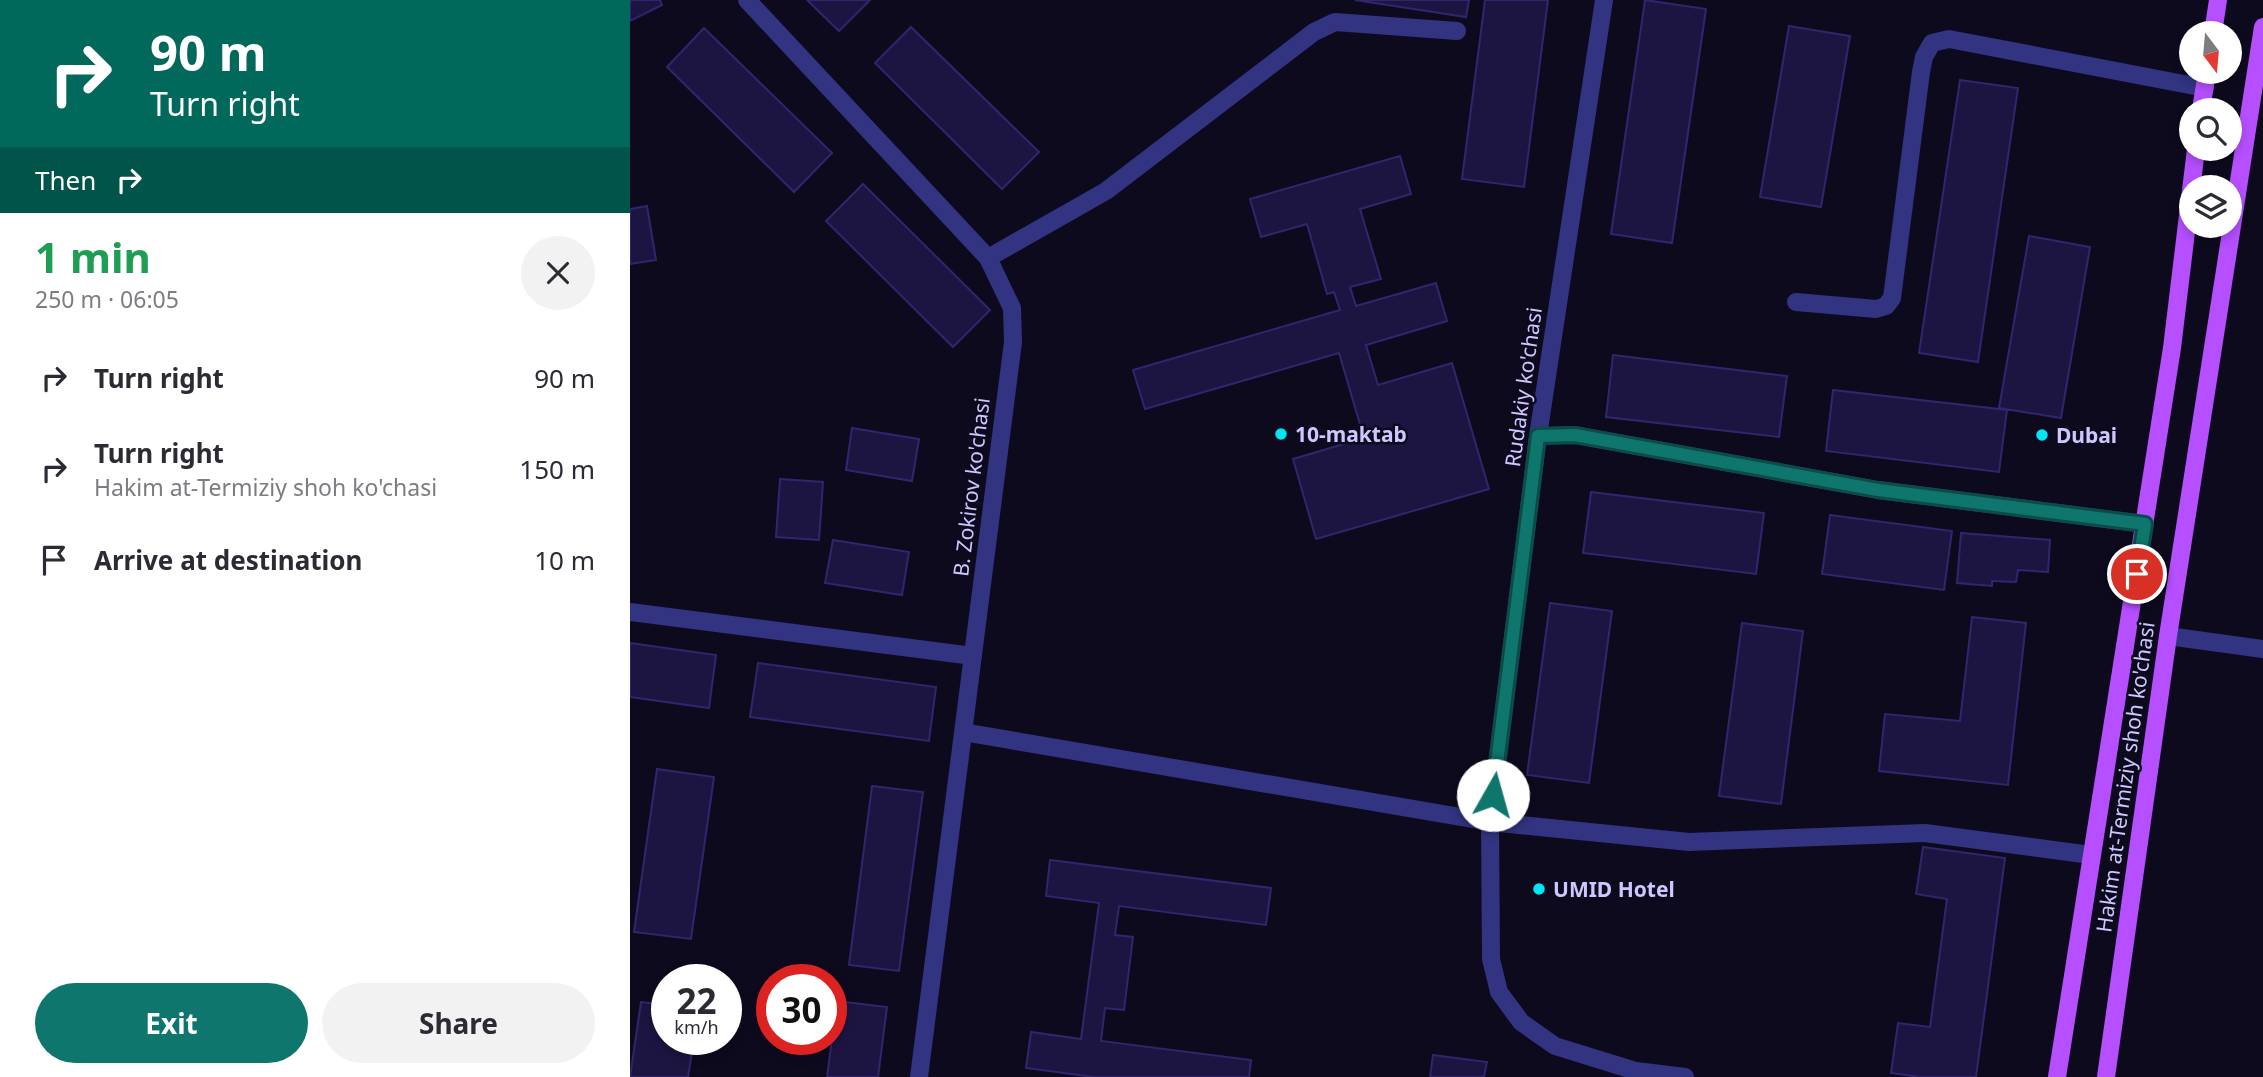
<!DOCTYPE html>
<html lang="en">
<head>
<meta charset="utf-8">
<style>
  :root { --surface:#fff; --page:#f2f2f3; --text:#2b2b33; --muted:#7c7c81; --accent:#0f766e }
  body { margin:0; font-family:"Noto Sans",sans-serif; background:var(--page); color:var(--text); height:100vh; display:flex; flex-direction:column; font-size:26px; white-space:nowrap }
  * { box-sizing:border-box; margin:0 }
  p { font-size:23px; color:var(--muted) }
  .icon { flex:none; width:38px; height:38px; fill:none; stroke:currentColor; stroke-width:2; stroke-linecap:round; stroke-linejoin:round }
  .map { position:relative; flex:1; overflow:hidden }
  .details { display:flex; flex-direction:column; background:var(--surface); width:630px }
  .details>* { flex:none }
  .top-card { background:#00695c; color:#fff; overflow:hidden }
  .needle { width:46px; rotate:164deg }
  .tools { position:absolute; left:1549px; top:21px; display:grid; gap:14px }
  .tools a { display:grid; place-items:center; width:63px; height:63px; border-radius:50%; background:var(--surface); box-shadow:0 4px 10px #0003; font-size:35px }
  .speed { position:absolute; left:21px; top:964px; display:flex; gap:14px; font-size:35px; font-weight:700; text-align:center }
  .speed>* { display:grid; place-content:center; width:91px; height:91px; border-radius:50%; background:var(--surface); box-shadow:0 4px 10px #0003; line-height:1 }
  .speed small { font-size:18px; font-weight:400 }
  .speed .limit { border:10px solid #d22; background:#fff; color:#111 }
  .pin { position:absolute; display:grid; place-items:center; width:60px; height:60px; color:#fff; margin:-30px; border:4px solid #fff; border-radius:50%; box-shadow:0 2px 7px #0007 }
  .me { position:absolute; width:77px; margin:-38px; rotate:7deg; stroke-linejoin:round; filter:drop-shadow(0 0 5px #0008) }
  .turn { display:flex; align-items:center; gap:24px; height:147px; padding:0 35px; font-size:32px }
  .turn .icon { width:91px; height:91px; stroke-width:2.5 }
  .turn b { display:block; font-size:49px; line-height:60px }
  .then { display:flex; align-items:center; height:66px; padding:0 35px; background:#0003; gap:14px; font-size:26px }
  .round { display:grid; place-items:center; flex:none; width:74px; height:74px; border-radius:37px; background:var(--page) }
  .head { display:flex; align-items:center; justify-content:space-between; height:119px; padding:0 35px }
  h1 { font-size:42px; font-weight:700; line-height:52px; color:#1e9e55 }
  .cta { display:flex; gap:14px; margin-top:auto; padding:14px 35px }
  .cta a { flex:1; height:80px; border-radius:42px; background:var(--accent); color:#fff; font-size:28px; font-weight:700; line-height:80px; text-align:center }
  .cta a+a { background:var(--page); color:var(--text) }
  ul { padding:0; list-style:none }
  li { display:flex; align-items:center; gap:21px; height:91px; padding:0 35px }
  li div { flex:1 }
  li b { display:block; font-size:26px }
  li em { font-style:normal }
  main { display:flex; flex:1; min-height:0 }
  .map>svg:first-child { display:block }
</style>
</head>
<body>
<main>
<section class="details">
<div class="top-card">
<div class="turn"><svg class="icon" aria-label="right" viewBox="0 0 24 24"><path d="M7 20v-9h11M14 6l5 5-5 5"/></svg><div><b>90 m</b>Turn right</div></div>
<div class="then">Then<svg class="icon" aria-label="right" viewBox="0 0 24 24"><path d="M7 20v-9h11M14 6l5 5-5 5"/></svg></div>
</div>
<div class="head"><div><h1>1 min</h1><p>250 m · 06:05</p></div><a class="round"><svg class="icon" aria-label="close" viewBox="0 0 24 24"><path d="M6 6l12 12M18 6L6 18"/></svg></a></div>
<ul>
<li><svg class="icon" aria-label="right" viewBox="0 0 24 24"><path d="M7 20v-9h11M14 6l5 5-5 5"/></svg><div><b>Turn right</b></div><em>90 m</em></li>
<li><svg class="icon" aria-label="right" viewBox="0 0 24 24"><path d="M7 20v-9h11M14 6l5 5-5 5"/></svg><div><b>Turn right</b><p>Hakim at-Termiziy shoh ko'chasi</p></div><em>150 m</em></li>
<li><svg class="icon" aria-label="arrive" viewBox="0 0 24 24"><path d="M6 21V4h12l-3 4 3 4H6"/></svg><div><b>Arrive at destination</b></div><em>10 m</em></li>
</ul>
<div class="cta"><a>Exit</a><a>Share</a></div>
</section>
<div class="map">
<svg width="1633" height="1077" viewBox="0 0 1633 1077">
  <rect width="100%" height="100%" fill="#0d0a1e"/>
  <path fill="#1c1541" stroke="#31266e" stroke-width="2" d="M 0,0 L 30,0 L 32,5 L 0,21 Z
    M 177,0 L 240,0 L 209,31 Z
    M 725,0 L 839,0 L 836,17 Z
    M 855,0 L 918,0 L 894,187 L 832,179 Z
    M 1015,0 L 1076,9 L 1042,243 L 981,234 Z
    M 1159,26 L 1220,36 L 1191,207 L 1130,197 Z
    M 281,27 L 409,152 L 372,189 L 245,63 Z
    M 74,28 L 202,153 L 164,192 L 37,67 Z
    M 1330,80 L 1388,88 L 1348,362 L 1289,353 Z
    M 770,156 L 781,194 L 730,209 L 751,279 L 720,287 L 726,306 L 806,283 L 817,321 L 736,345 L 748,385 L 822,363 L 859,489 L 686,539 L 663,459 L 734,438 L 709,353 L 515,409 L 503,370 L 710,310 L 704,292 L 697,294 L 677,224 L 631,237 L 620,199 Z
    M 233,184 L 360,310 L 323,347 L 196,221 Z
    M 17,206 L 26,260 L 0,264 L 0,209 Z
    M 1399,236 L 1460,247 L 1431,418 L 1369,408 Z
    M 983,355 L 1157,376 L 1149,437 L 976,417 Z
    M 1203,390 L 1377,410 L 1369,472 L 1196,451 Z
    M 222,428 L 289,439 L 282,481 L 216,470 Z
    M 150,479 L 193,482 L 189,540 L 146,537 Z
    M 961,492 L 1134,513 L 1126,574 L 953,553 Z
    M 1200,515 L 1322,531 L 1314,590 L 1192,574 Z
    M 1331,533 L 1420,540 L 1418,572 L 1388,570 L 1386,582 L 1362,581 L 1362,586 L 1327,583 Z
    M 203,540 L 279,552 L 272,595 L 195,583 Z
    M 920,603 L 982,611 L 959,783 L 897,775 Z
    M 1342,617 L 1396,623 L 1378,785 L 1249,771 L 1255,714 L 1330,721 Z
    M 1112,623 L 1173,631 L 1151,804 L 1089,796 Z
    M 0,643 L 86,655 L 79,708 L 0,697 Z
    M 128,663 L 306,687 L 299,741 L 120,717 Z
    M 27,769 L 84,777 L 61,939 L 4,932 Z
    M 242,786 L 293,792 L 269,971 L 219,965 Z
    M 1293,847 L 1375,858 L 1346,1077 L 1290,1077 L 1261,1073 L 1268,1023 L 1300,1027 L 1317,899 L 1286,894 Z
    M 420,860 L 641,888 L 636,925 L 489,906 L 485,935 L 503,937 L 494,1010 L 475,1008 L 471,1041 L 621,1060 L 619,1077 L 464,1077 L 396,1068 L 401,1032 L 451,1039 L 469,903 L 416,896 Z
    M 207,1001 L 257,1007 L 248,1077 L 197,1077 Z
    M 11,1002 L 37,1005 L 37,1040 L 64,1040 L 58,1077 L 0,1077 Z
    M 803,1055 L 857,1062 L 854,1077 L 800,1077 Z"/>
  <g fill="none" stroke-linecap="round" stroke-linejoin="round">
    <path stroke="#323381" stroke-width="18" d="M 117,0 L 358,258 L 382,308 L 383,342 L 289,1077
      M 974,0 L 908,436 L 860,822 L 861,959 L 869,992 L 891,1022 L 925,1046 L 1006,1071 L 1055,1077
      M 358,258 L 476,191 L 684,32 L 705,22 L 827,31
      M 1166,302 L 1246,309 L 1256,306 L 1262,298 L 1291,72 L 1294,57 L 1302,43 L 1319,39 L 1575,88
      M 908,436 L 945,435 L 1248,490 L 1515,524
      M 0,612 L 343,656
      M 1538,636 L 1633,649
      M 333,732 L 860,822 L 1059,842 L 1295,833 L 1461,855"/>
    <path stroke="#b54fff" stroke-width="18" d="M 1583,33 L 1588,0
      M 1571,110 L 1577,72
      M 1427,1077 L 1542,348 L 1566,149
      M 1476,1077 L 1538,636 L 1633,27"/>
  </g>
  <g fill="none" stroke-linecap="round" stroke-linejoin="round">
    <defs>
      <path id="route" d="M 863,795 L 908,436 L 945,435 L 1248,490 L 1515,524 L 1507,574"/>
    </defs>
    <use href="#route" stroke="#0a4d48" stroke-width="18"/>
    <use href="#route" stroke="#0f766e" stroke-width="12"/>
  </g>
  <g fill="#00e6f3" stroke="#0d0a1e" stroke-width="2.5">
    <circle cx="651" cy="434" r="7"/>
    <circle cx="1412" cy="435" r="7"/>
    <circle cx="909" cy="889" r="7"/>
  </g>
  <g text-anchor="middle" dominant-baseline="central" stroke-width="5" stroke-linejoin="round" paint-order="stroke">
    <g font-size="21" fill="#ccc8ff" stroke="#0d0a1e">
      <text transform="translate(893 387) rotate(-82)">Rudakiy ko'chasi</text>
      <text transform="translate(341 487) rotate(-83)">B. Zokirov ko'chasi</text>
      <text transform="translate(1495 777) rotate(-82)">Hakim at-Termiziy shoh ko'chasi</text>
    </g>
    <g font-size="21" font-weight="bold" fill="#ccc8ff" stroke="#0d0a1e" text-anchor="start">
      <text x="665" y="434">10-maktab</text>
      <text x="1426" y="435">Dubai</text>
      <text x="923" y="889">UMID Hotel</text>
    </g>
  </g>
</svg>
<div class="tools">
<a><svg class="needle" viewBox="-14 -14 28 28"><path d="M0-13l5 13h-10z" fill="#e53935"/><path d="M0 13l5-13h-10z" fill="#7c7c81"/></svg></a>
<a><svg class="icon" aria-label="search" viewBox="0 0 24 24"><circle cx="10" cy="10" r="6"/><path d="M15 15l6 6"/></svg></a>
<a><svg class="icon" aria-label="layers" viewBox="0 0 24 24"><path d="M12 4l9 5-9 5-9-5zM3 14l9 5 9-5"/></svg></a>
</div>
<div class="speed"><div>22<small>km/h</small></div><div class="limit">30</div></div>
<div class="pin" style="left:1507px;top:574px;background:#d93025"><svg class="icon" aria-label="arrive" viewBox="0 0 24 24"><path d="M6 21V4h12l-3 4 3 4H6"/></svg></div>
<svg class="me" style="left:863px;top:795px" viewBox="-20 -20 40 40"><circle r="19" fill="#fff"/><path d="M0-13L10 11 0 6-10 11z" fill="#0f766e"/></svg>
</div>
</main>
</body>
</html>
